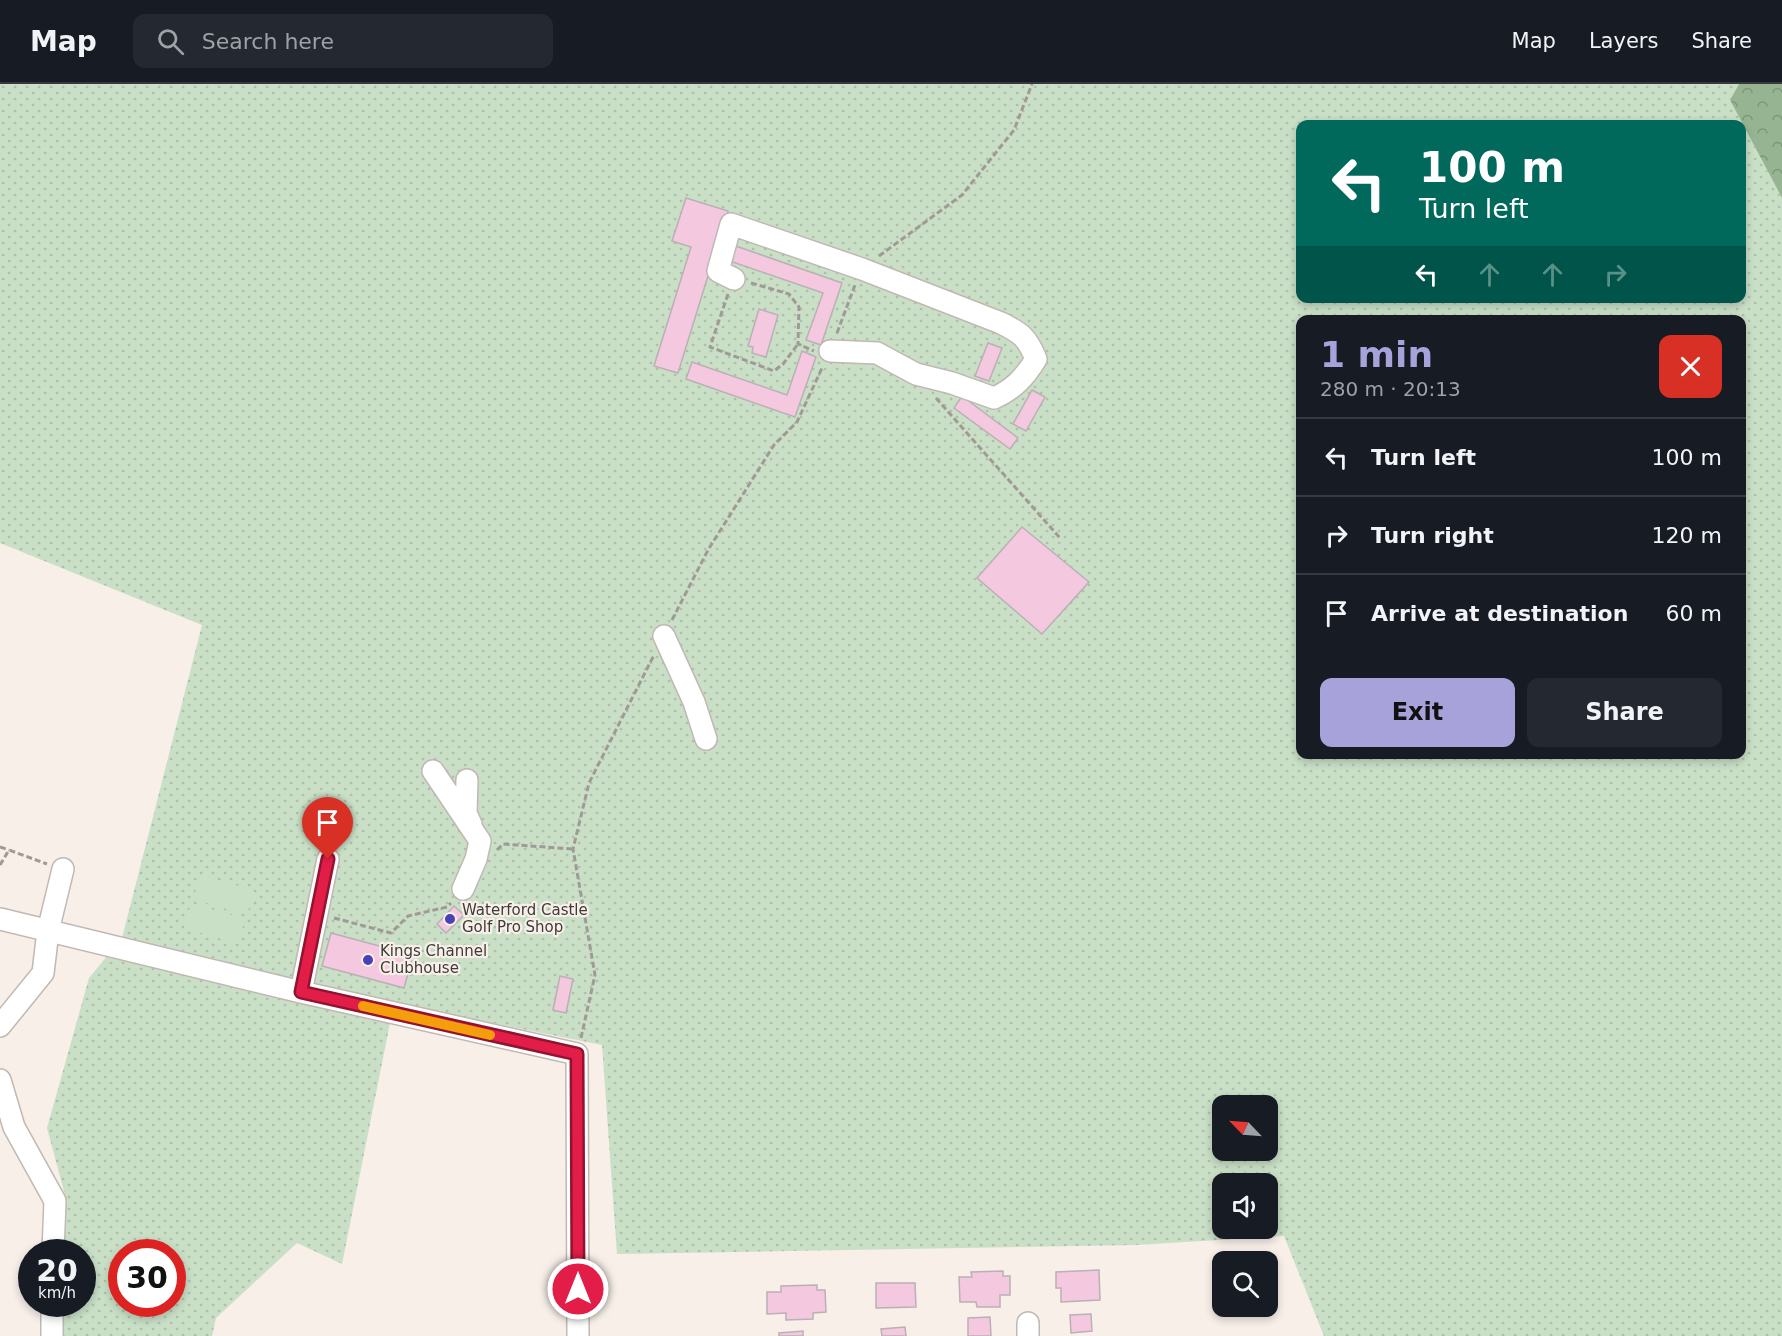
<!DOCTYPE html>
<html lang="en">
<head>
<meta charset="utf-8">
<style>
  :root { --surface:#171b24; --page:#242831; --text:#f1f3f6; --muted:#9ea1a6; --line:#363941; --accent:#a7a2da }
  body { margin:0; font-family:"DejaVu Sans",sans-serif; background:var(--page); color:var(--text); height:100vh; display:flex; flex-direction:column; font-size:22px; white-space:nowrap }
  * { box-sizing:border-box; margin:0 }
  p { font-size:20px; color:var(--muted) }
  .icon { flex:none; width:33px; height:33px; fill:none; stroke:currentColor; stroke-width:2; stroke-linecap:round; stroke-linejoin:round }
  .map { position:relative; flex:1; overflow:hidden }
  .panel { position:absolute; left:1296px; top:231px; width:450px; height:444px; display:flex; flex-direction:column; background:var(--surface); border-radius:12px; box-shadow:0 3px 9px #0003 }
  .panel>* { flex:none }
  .hud { position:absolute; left:1296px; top:36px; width:450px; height:183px; border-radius:12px; box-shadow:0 3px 9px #0003; background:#00695c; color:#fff; overflow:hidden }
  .needle { width:39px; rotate:295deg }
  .buttons { position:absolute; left:1212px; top:1011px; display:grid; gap:12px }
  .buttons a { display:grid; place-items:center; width:66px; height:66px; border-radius:12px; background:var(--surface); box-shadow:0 3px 9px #0003; font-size:30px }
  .speed { position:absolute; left:18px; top:1155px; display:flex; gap:12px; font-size:30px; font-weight:700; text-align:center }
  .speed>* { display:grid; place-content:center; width:78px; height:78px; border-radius:50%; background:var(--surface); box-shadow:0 3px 9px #0003; line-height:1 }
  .speed small { font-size:15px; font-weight:400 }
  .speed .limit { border:9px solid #d22; background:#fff; color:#111 }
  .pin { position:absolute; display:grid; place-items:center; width:51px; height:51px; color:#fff; margin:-62px -26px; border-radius:50% 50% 50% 0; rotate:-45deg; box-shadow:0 0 6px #0007 }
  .pin .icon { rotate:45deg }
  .me { position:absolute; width:66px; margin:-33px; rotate:0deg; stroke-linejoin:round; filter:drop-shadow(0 0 4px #0008) }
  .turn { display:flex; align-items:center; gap:21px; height:126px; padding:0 24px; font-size:27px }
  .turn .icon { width:78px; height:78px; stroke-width:2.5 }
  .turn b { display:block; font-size:42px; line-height:51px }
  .lanes { display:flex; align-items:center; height:57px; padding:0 24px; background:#0003; justify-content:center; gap:30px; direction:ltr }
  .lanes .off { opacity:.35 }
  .round { display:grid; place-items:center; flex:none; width:63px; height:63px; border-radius:12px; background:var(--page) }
  .summary { display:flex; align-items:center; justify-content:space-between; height:102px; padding:0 24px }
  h1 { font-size:36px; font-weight:700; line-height:45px; color:var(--accent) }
  .cta { display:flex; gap:12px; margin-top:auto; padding:12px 24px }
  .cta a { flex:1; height:69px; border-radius:12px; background:var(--accent); color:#111; font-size:24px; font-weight:700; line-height:69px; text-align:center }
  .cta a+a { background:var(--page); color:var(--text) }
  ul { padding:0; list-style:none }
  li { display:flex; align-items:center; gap:18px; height:78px; padding:0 24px; border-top:2px solid var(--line) }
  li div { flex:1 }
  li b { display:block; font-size:22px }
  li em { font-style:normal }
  header { display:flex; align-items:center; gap:36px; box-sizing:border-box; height:84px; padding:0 30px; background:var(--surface); border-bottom:2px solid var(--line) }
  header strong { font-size:28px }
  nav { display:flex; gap:33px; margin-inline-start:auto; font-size:21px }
  .search { width:420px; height:54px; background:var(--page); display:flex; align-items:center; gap:15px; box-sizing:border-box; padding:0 21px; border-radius:12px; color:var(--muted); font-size:22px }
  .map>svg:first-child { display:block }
</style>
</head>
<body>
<header>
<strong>Map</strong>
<div class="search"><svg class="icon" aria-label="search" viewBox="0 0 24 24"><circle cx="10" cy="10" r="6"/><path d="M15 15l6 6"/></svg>Search here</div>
<nav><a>Map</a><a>Layers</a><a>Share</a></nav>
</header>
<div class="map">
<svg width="1782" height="1252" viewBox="0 0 1782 1252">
  <defs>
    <pattern id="grass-dots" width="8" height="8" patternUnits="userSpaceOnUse" patternTransform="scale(1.5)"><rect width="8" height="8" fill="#c9dfc6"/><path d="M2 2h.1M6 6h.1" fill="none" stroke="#aec0ab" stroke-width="1.8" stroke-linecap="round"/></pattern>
    <pattern id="forest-crowns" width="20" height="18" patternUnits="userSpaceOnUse" patternTransform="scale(1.5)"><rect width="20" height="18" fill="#97b492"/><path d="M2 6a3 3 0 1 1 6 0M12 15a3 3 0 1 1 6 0" fill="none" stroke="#7d9478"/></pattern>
  </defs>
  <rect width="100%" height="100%" fill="#f7efe8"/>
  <path fill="url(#grass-dots)" fill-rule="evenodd" d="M 0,0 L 1739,0 L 1730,16 L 1782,114 L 1782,1252 L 1324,1252 L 1284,1152 L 1136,1161 L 617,1170 L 602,961 L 402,921 L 391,934 L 342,1180 L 297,1159 L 216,1234 L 212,1252 L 62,1252 L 62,1220 L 82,1220 L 82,1168 L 63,1168 L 65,1111 L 47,1044 L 89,894 L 122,854 L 202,541 L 0,459 ZM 1300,40 L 1742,40 L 1742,214 L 1300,214 ZM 1300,236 L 1742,236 L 1742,670 L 1300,670 ZM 1222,1022 L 1268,1022 L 1268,1066 L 1222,1066 ZM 1222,1100 L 1268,1100 L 1268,1144 L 1222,1144 ZM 122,1168 L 172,1168 L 172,1220 L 122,1220 Z"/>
  <path fill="url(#forest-crowns)" d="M 1739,0 L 1782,0 L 1782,114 L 1730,16 Z"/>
  <path fill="#c9dfc6" d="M 200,791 L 254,806 L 247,831 L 193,815 Z
    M 191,819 L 245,835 L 238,860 L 184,844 Z"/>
  <path fill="#f4c8df" stroke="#bab0b5" stroke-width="1.5" d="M 686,114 L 728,127 L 678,289 L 654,282 L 691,163 L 672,157 Z
    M 730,160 L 842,199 L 821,261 L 806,256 L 823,209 L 724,175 Z
    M 759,225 L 778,231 L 766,273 L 752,269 L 753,263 L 748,262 Z
    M 988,259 L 1002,264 L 989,297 L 975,292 Z
    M 802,267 L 816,273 L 795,333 L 686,295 L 692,278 L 787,311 Z
    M 1032,306 L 1045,313 L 1026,347 L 1013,340 Z
    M 962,312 L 1018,354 L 1010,365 L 954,324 Z
    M 1022,443 L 1089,498 L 1042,550 L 977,494 Z
    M 454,822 L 464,831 L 446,849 L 437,840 Z
    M 331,849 L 413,871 L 404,904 L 322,882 Z
    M 560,892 L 573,895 L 566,929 L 553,926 Z
    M 1099,1186 L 1100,1216 L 1061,1218 L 1061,1204 L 1056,1204 L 1056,1188 Z
    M 1003,1187 L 1003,1192 L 1010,1192 L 1010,1211 L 1000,1211 L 1000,1223 L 977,1223 L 976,1218 L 960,1218 L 959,1193 L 972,1193 L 971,1188 Z
    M 876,1199 L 915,1199 L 916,1223 L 876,1224 Z
    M 817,1201 L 817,1206 L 825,1206 L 826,1228 L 813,1229 L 813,1235 L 786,1236 L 786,1229 L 767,1230 L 767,1208 L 781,1208 L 781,1202 Z
    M 1091,1230 L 1092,1247 L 1071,1249 L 1070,1231 Z
    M 990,1233 L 991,1252 L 968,1252 L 968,1234 Z
    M 905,1243 L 906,1252 L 882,1252 L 881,1245 Z
    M 803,1247 L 803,1252 L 779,1252 L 779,1249 Z"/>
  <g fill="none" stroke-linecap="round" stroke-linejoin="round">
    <defs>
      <path id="minor" d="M 734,195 L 718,187 L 731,140 L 862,185 L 1001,239 C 1021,249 1027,253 1036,275 C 1025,293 1013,306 994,314 L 952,299 L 916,290 L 877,269 L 830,267
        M 664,552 L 694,618 L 706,655
        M 433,687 L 480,757 L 476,775 L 463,805
        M 467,696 L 466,729 L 471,740
        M 0,835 L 301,908 L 577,970 L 578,1252
        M 301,908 L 328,775
        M 0,942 L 43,889 L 48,847 L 63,785
        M 0,996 L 14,1043 L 55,1117 L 53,1168
        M 1028,1239 L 1028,1252
        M 52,1252 L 52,1220"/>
    </defs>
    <use href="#minor" stroke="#c0b8b2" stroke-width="24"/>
    <path stroke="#a09a96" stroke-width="3" stroke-dasharray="6 3" stroke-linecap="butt" d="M 879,172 L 962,111 L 1014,46 L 1032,0
      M 751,199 L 789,210 L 799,223 L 798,260 L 814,267
      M 728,210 L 710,263 L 774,287 L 783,280 L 798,260
      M 837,249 L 855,201
      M 936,314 L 1060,454
      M 672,536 L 708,466 L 774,361 L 797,338 L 823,282
      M 0,763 L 9,766
      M 497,766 L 503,760 L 573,765
      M 0,781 L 9,766 L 47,780
      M 334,834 L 391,849 L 408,832 L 447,823 L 451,819
      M 581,954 L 595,891 L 573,765 L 589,699 L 654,571"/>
    <use href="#minor" stroke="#fff" stroke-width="21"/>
  </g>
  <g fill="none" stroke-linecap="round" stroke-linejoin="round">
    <defs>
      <path id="route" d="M 328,775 L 301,908 L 577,970 L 578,1205"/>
    </defs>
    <use href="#route" stroke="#92132f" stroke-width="15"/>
    <use href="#route" stroke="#e11d48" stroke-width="10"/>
    <path stroke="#f59e0b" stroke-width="10" d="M 363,922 L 490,951"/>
  </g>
  <g fill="#4c40b7" stroke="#f7efe8" stroke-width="2">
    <circle cx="450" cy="835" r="6"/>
    <circle cx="368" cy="876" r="6"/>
  </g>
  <g text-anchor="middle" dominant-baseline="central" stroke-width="4.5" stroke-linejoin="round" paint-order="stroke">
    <g font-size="15" fill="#3e3b39" stroke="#f7efe8" text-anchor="start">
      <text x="462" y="826">Waterford Castle<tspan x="462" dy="17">Golf Pro Shop</tspan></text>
      <text x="380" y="867">Kings Channel<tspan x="380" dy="17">Clubhouse</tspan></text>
    </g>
  </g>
</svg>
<div class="buttons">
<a><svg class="needle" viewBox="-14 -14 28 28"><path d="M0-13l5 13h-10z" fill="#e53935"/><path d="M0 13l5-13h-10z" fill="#9ea1a6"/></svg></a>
<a><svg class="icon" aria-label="sound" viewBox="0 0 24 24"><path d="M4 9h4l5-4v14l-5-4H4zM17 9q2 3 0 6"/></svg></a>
<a><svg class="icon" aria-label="search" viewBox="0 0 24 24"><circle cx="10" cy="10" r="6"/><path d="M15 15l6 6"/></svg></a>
</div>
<div class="speed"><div>20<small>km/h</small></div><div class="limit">30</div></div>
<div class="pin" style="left:328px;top:775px;background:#d93025"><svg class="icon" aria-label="arrive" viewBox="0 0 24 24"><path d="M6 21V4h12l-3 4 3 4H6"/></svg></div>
<svg class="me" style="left:578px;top:1205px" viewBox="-20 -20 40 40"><circle r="17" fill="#e11d48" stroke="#fff" stroke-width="3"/><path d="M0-11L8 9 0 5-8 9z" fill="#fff"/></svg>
<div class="hud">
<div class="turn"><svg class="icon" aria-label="left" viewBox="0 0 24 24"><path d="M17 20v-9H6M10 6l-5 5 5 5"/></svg><div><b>100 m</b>Turn left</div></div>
<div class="lanes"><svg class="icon" aria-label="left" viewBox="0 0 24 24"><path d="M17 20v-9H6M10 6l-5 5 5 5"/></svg><svg class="icon off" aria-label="ahead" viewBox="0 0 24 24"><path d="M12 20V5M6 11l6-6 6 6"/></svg><svg class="icon off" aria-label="ahead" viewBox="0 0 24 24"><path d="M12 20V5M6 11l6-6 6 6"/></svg><svg class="icon off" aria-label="right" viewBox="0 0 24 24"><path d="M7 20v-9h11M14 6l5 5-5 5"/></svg></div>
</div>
<section class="panel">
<div class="summary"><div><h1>1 min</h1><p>280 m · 20:13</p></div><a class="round" style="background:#d93025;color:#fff"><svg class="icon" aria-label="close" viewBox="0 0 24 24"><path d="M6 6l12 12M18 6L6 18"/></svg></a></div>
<ul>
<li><svg class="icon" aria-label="left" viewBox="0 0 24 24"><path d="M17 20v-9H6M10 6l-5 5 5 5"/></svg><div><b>Turn left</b></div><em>100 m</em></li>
<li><svg class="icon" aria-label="right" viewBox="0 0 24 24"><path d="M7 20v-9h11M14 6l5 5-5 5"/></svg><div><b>Turn right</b></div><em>120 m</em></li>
<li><svg class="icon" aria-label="arrive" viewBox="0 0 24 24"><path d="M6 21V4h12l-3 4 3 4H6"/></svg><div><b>Arrive at destination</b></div><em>60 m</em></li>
</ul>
<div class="cta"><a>Exit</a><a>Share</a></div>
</section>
</div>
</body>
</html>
